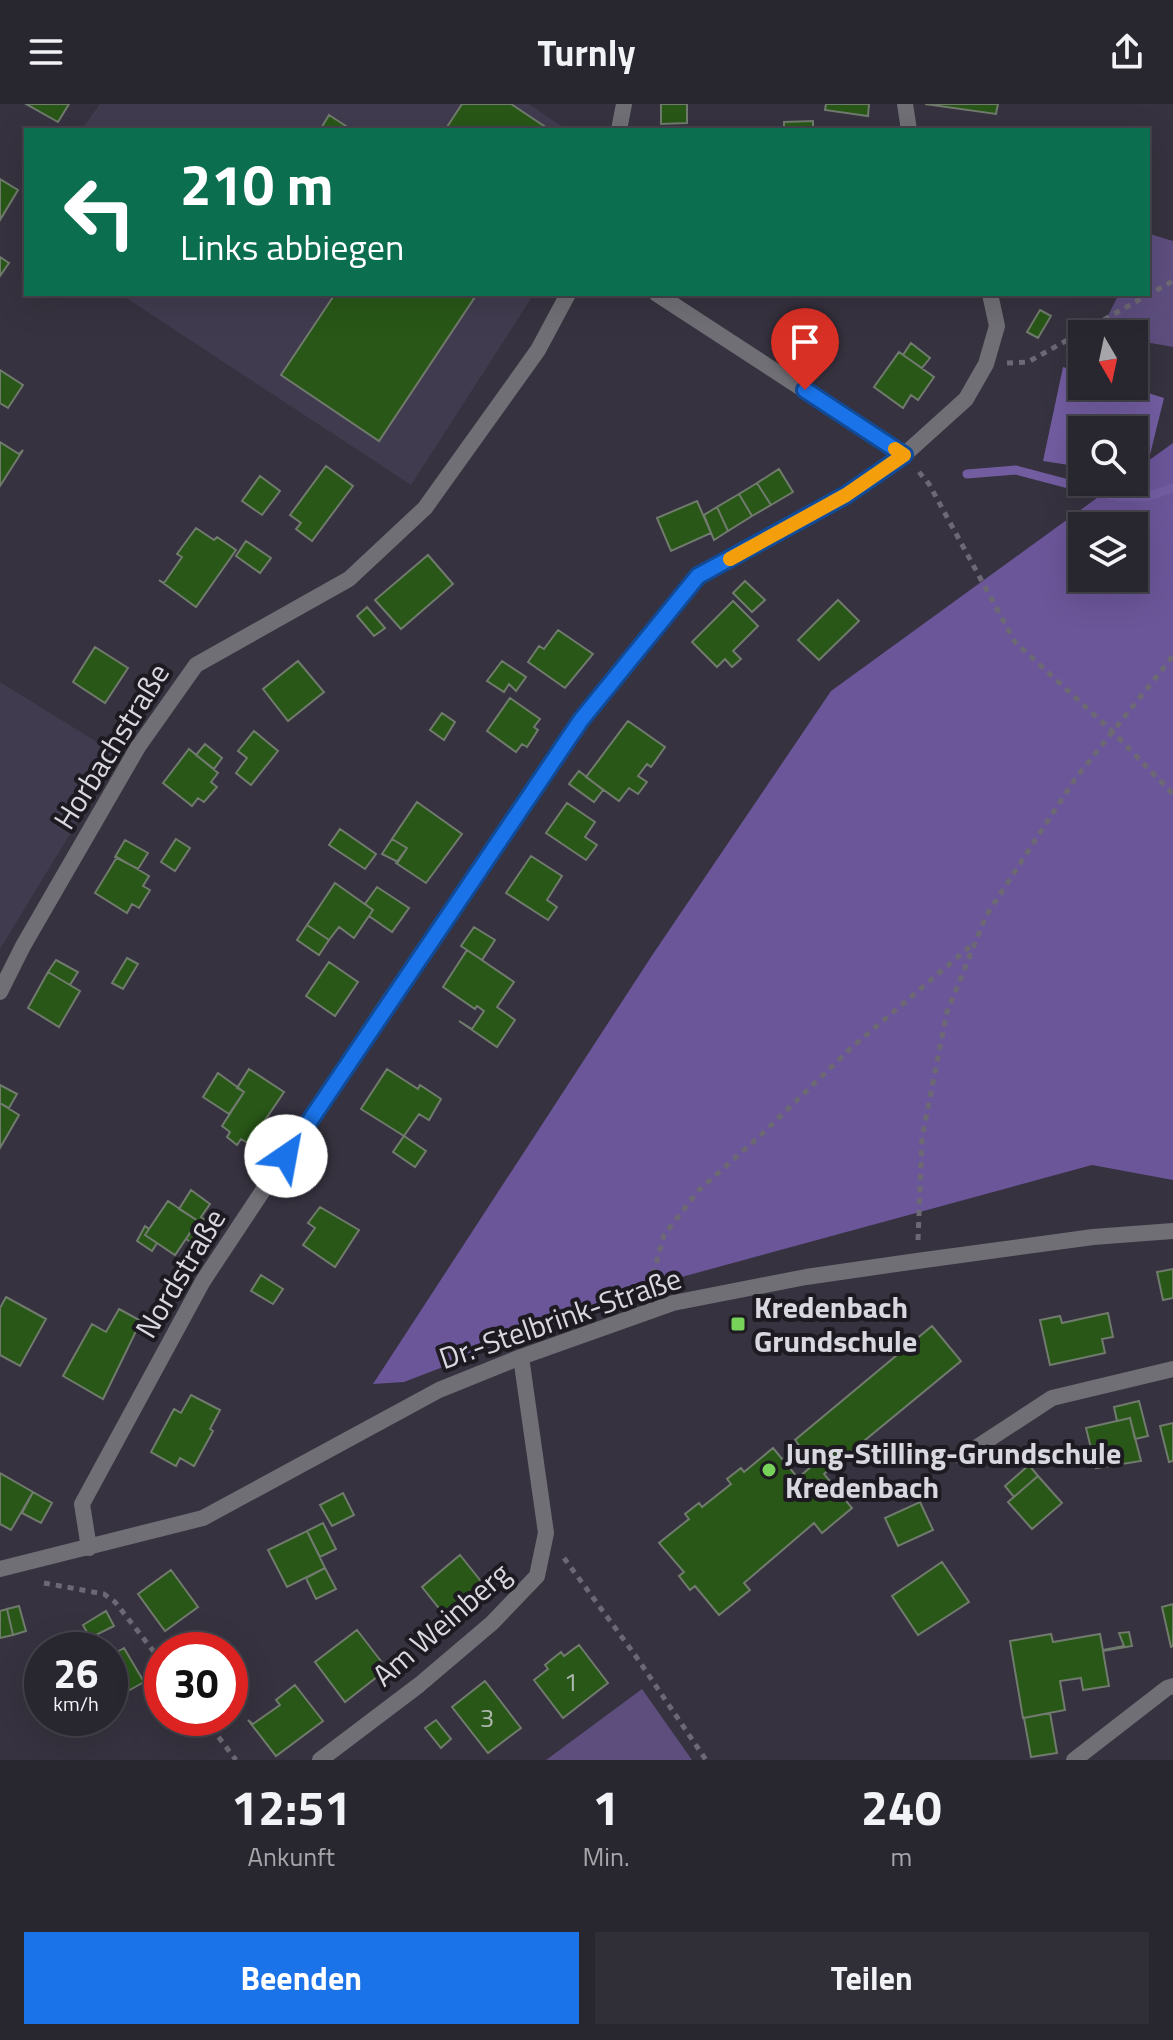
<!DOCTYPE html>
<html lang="de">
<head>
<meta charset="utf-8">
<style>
  :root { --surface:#28262f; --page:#302e37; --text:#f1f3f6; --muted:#a5a5aa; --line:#44434b; --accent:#1a73e8 }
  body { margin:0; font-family:"Titillium Web",sans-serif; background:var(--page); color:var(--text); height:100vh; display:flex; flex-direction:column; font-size:30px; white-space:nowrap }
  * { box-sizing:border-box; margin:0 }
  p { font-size:26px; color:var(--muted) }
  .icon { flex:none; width:44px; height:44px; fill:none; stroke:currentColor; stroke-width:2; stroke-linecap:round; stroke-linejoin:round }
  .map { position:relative; height:1656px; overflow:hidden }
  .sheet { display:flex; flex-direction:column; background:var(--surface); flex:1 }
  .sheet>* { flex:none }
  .banner { position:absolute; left:24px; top:24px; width:1126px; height:168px; border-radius:0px; box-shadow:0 8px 32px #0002,0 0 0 2px var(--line); background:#0b6e4f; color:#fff; overflow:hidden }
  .needle { width:52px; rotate:171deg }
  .buttons { position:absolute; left:1068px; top:216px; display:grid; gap:16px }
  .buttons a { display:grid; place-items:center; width:80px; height:80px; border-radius:0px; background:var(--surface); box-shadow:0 8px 32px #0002,0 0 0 2px var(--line); font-size:40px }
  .speed { position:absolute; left:24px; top:1528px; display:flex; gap:16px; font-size:40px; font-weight:700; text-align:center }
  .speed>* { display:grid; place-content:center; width:104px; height:104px; border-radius:50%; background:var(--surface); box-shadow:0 8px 32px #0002,0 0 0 2px var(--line); line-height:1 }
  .speed small { font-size:20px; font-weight:400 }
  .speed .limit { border:12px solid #d22; background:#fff; color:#111 }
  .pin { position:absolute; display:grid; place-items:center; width:68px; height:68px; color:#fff; margin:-82px -34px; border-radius:50% 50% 50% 0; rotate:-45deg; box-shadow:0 0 8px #0007 }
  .pin .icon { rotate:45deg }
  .me { position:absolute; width:88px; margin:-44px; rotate:33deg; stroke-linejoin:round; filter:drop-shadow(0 0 6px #0008) }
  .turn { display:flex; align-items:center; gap:28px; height:168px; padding:0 24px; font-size:36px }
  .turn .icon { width:104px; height:104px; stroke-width:2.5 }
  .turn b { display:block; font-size:56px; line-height:68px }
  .eta { display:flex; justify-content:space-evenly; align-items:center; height:136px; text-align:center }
  .eta b { font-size:48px; font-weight:700; line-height:56px }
  .primary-button { display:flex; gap:16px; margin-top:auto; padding:16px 24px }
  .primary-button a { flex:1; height:92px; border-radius:0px; background:var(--accent); color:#fff; font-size:32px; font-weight:700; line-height:92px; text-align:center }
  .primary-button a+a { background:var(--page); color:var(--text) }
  header { display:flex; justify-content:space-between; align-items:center; height:104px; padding:0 24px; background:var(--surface); font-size:36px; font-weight:700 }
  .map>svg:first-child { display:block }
</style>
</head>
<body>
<header><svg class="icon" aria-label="menu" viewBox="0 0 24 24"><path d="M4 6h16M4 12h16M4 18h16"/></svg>Turnly<svg class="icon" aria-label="share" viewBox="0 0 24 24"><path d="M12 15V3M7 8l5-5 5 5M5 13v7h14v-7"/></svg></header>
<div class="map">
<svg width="1173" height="1656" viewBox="0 0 1173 1656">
  <rect width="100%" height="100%" fill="#36323f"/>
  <path fill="#403b4e" d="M 100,0 L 529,0 L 567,26 L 81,26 Z
    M 120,190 L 534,190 L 411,381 Z
    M 0,578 L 118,651 L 0,845 Z"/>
  <path fill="#5d4e7e" d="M 1150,130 L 1173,137 L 1173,243 L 1134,236 L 1134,230 L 1099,229 L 1119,190 L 1148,190 Z
    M 642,1585 L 692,1656 L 546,1656 Z"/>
  <path fill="#6b5699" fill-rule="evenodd" d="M 1173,339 L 1173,1076 L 1092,1061 L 667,1177 L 404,1278 L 373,1280 L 653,850 L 831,587 L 1119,378 L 1134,378 L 1134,367 ZM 1082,422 L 1134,422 L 1134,474 L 1082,474 Z"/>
  <path fill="#725da1" d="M 1063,263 L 1082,269 L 1082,282 L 1126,282 L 1164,294 L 1145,371 L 1134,370 L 1134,326 L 1082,326 L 1082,363 L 1043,357 Z"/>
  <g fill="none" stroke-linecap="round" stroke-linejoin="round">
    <path stroke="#725da1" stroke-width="9" d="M 967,370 L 1016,366 L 1118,393 L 1146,393 L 1173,384"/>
  </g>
  <path fill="#285717" stroke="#707a6d" stroke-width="2" d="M 26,0 L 69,0 L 58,18 Z
    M 462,0 L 511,0 L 550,26 L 445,26 Z
    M 661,0 L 687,0 L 687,19 L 661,20 Z
    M 826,0 L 869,0 L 868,12 L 825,6 Z
    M 925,0 L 998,0 L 996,10 Z
    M 329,11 L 352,26 L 320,26 Z
    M 813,17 L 813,24 L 784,25 L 784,18 Z
    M 0,75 L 18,86 L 0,116 Z
    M 0,153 L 9,159 L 0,172 Z
    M 335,190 L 477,190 L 379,337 L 281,271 Z
    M 1040,206 L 1051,212 L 1038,234 L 1027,228 Z
    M 911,239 L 930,254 L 922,264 L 903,251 Z
    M 899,248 L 934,273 L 918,296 L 911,291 L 903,304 L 874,283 Z
    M 0,266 L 23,281 L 8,304 L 0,299 Z
    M 0,338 L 19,350 L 23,346 L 0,382 Z
    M 326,362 L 353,382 L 312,437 L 296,425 L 301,419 L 290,411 Z
    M 779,365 L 793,388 L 771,401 L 757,379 Z
    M 260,372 L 280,387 L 262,411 L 242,397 Z
    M 757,379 L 771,401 L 752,412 L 739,390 Z
    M 739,390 L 752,412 L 728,427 L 717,403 Z
    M 697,397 L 711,429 L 671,447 L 657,414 Z
    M 717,403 L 728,427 L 714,436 L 704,411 Z
    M 196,424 L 214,436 L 217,433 L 236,446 L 196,503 L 159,476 L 164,479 L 182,453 L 177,450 Z
    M 246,437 L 271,454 L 260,469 L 236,452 Z
    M 428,451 L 453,480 L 401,525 L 375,496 Z
    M 745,477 L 765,496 L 752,508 L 733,489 Z
    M 838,496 L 859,517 L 819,556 L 798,536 Z
    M 733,497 L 758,522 L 733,547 L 741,555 L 732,563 L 725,555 L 717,563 L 692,538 Z
    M 367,503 L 385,524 L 374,532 L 357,512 Z
    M 558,526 L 593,550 L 565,584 L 528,558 L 539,542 L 544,545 Z
    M 95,543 L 128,564 L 105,599 L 73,578 Z
    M 298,557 L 324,588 L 288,617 L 263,585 Z
    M 502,557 L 526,573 L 516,587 L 509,580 L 504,588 L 487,577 Z
    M 510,594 L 540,615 L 534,623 L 538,626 L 527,643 L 522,640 L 516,648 L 487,627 Z
    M 442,609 L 455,618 L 444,636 L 430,626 Z
    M 628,617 L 665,643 L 651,663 L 647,660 L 638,672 L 647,678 L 638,690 L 629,684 L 619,697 L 586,673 Z
    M 254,627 L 278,647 L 251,681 L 236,669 L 247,654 L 238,647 Z
    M 205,640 L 222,654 L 214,665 L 196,651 Z
    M 189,645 L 218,669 L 211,678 L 217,683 L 204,698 L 198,694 L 192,702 L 163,679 Z
    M 579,667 L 603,686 L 594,698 L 569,680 Z
    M 417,698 L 462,730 L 426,779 L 396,759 L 407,744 L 392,735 Z
    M 567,699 L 595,718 L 585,733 L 597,741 L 586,756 L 546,729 Z
    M 340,725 L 376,750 L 365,765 L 329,741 Z
    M 176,735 L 190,744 L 175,767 L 161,758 Z
    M 392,735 L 407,744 L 398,758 L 382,750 Z
    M 125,736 L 148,749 L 138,765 L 115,753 Z
    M 531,752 L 562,772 L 547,796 L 557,803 L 548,816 L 506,789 Z
    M 117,753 L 149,772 L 143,782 L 150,786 L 139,804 L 132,800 L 127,809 L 95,789 Z
    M 335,779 L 373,806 L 354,834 L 339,823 L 329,836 L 307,821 Z
    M 377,783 L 409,804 L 392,828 L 369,812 L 373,806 L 365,800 Z
    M 307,821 L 329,836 L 319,851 L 297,836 Z
    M 474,823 L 495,836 L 482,856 L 461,842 Z
    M 467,846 L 514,878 L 497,903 L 515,916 L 497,943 L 459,917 L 472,925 L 484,907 L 477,902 L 475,905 L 443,883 Z
    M 127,854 L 138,860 L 123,885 L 112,879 Z
    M 56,856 L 78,868 L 70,881 L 48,868 Z
    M 329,858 L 358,878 L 335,912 L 306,892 Z
    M 48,868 L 80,887 L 59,923 L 28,904 Z
    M 249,965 L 284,988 L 249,1040 L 241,1035 L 237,1041 L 227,1033 L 230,1028 L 222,1022 L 244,988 L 237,984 Z
    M 387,965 L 418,985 L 420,981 L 441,995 L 429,1016 L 419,1010 L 404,1032 L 361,1005 Z
    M 218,969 L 244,988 L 229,1010 L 203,993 Z
    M 0,981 L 17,990 L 9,1004 L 0,999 Z
    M 0,999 L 19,1011 L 0,1044 Z
    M 404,1032 L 426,1047 L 415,1063 L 393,1048 Z
    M 191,1086 L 210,1100 L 201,1113 L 211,1120 L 196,1141 L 186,1135 L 198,1117 L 179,1105 Z
    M 168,1097 L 198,1117 L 175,1151 L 145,1131 Z
    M 320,1103 L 359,1126 L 335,1163 L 303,1141 L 315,1124 L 308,1119 Z
    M 145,1122 L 149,1125 L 145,1131 L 157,1139 L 152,1147 L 137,1137 Z
    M 1173,1165 L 1173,1194 L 1163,1196 L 1157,1168 Z
    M 261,1171 L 283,1185 L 273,1200 L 251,1187 Z
    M 6,1193 L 46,1215 L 20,1262 L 0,1251 L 0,1204 Z
    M 119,1205 L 141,1217 L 103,1295 L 63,1272 L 92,1220 L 106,1228 Z
    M 1108,1209 L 1113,1233 L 1102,1235 L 1105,1249 L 1050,1261 L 1040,1216 L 1060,1212 L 1062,1219 Z
    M 932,1222 L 961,1257 L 824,1370 L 852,1404 L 822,1429 L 814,1419 L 744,1479 L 750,1486 L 719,1511 L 695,1482 L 690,1486 L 679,1472 L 684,1468 L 659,1439 L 689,1415 L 685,1410 L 699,1399 L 702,1403 L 731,1380 L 727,1375 L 741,1364 L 744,1368 L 773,1344 L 798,1374 L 814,1360 L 795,1336 Z
    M 191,1291 L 220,1306 L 210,1325 L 213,1327 L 194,1362 L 180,1354 L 176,1362 L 151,1348 L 174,1305 L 181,1309 Z
    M 1139,1297 L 1148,1332 L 1135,1335 L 1130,1314 L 1117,1317 L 1114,1303 Z
    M 1130,1314 L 1141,1357 L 1096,1364 L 1086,1324 Z
    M 1173,1319 L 1173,1357 L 1169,1358 L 1160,1322 Z
    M 1029,1361 L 1038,1372 L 1014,1393 L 1005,1382 Z
    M 0,1369 L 33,1388 L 11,1426 L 0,1420 Z
    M 1038,1372 L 1062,1399 L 1032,1425 L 1008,1398 Z
    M 33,1388 L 52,1399 L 41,1419 L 22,1409 Z
    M 343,1389 L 354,1411 L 332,1422 L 320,1401 Z
    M 920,1398 L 933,1426 L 898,1442 L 885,1414 Z
    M 323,1419 L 336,1445 L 320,1453 L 307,1427 Z
    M 307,1427 L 325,1464 L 287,1483 L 268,1446 Z
    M 460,1451 L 484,1481 L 446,1513 L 422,1483 Z
    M 942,1458 L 969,1498 L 918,1531 L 892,1492 Z
    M 325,1464 L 336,1485 L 316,1495 L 306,1474 Z
    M 171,1466 L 198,1503 L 165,1527 L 138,1490 Z
    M 1173,1500 L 1173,1542 L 1171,1543 L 1162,1503 Z
    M 19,1502 L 26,1527 L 13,1531 L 7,1505 Z
    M 7,1505 L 13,1531 L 0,1534 L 0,1507 Z
    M 106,1507 L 114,1522 L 90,1534 L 83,1521 Z
    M 357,1526 L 387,1565 L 345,1598 L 315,1558 Z
    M 1129,1528 L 1132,1542 L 1103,1547 L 1109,1582 L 1083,1586 L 1081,1574 L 1060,1577 L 1065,1606 L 1023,1614 L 1010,1537 L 1051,1530 L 1053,1538 L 1100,1530 L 1103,1546 L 1124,1542 L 1119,1529 Z
    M 579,1541 L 608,1579 L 563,1614 L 534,1576 L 548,1565 L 545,1561 L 561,1548 L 564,1552 Z
    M 124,1544 L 144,1578 L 110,1597 L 110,1552 Z
    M 485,1577 L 521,1624 L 488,1649 L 452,1603 Z
    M 295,1581 L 323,1617 L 276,1652 L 248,1616 L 253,1620 L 280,1601 L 276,1596 Z
    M 1050,1609 L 1057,1649 L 1031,1653 L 1024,1614 Z
    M 436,1616 L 451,1635 L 441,1644 L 425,1624 Z"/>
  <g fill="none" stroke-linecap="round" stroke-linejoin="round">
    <path stroke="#6c6975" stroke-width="5" stroke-dasharray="6 6" stroke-linecap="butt" d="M 1007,259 L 1028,258 L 1173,177
      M 919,368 L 929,380 L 1015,538 L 1113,628 L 1173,690
      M 918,1136 L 922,1034 L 947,908 L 986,812 L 1075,675 L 1173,552
      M 650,1182 L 664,1131 L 698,1087 L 763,1029 L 851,944 L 973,840
      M 564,1454 L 635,1551 L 706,1656
      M 44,1479 L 104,1490 L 115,1498 L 162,1558
      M 204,1614 L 236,1656"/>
    <path stroke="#706f75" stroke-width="16" d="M 905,0 L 909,26
      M 619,26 L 624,0
      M 657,190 L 904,351
      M 0,888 L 23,842 L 138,643 L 196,561 L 349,475 L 425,404 L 538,246 L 568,190
      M 962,1353 L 1052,1294 L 1173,1265
      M 89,1444 L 82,1400 L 203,1177 L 386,901 L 581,616 L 698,472 L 846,391 L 904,351 L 966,295 L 986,260 L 997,222 L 990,190
      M 0,1465 L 203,1414 L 439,1286 L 521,1253 L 673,1199 L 806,1173 L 917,1157 L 1093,1133 L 1173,1127
      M 320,1656 L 419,1581 L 492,1519 L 537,1472 L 546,1429 L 521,1253
      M 1074,1656 L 1167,1584 L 1173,1582"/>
  </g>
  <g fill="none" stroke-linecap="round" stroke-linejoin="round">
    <defs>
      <path id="route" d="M 286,1052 L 581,616 L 698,472 L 846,391 L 904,351 L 805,286"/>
    </defs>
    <use href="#route" stroke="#114b97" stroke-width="20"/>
    <use href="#route" stroke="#1a73e8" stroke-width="14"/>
    <path stroke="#f59e0b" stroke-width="14" d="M 730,455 L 846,391 L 904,351 L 895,345"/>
  </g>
  <g fill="#77d259" stroke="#1d1b21" stroke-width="3">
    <rect x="730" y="1212" width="16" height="16" rx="4"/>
    <circle cx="769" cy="1366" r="8"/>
  </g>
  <g text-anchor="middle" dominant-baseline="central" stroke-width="8" stroke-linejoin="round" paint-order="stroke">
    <g font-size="26" fill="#adb7ae">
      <text x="571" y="1577">1</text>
      <text x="487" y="1613">3</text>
    </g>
    <g font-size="30" fill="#d9d7e0" stroke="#1d1b21">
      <text transform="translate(111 642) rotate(-58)">Horbachstraße</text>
      <text transform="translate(180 1169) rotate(-59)">Nordstraße</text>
      <text transform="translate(560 1214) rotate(-19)">Dr.-Stelbrink-Straße</text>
      <text transform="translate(441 1520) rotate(-41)">Am Weinberg</text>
    </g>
    <g font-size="30" font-weight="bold" fill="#d9d7e0" stroke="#1d1b21" text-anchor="start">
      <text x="754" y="1203">Kredenbach<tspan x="754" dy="34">Grundschule</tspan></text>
      <text x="785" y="1349">Jung-Stilling-Grundschule<tspan x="785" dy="34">Kredenbach</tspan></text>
    </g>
  </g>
</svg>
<div class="buttons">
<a><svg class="needle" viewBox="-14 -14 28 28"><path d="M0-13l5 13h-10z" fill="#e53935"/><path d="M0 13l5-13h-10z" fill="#a5a5aa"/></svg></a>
<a><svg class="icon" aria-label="search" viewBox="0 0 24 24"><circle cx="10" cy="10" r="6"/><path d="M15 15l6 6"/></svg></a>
<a><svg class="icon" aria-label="layers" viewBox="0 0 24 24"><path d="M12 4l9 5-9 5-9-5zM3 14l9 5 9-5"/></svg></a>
</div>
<div class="speed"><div>26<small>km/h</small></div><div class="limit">30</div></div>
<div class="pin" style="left:805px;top:286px;background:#d93025"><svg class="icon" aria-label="arrive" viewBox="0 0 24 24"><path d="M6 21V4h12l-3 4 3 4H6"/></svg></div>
<svg class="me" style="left:286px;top:1052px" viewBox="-20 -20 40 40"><circle r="19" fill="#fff"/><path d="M0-13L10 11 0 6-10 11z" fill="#1a73e8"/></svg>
<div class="banner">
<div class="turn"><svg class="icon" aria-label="left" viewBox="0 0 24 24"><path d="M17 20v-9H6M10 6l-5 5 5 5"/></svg><div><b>210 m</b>Links abbiegen</div></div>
</div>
</div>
<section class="sheet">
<div class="eta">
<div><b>12:51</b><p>Ankunft</p></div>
<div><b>1</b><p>Min.</p></div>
<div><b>240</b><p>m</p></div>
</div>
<div class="primary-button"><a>Beenden</a><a>Teilen</a></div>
</section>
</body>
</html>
